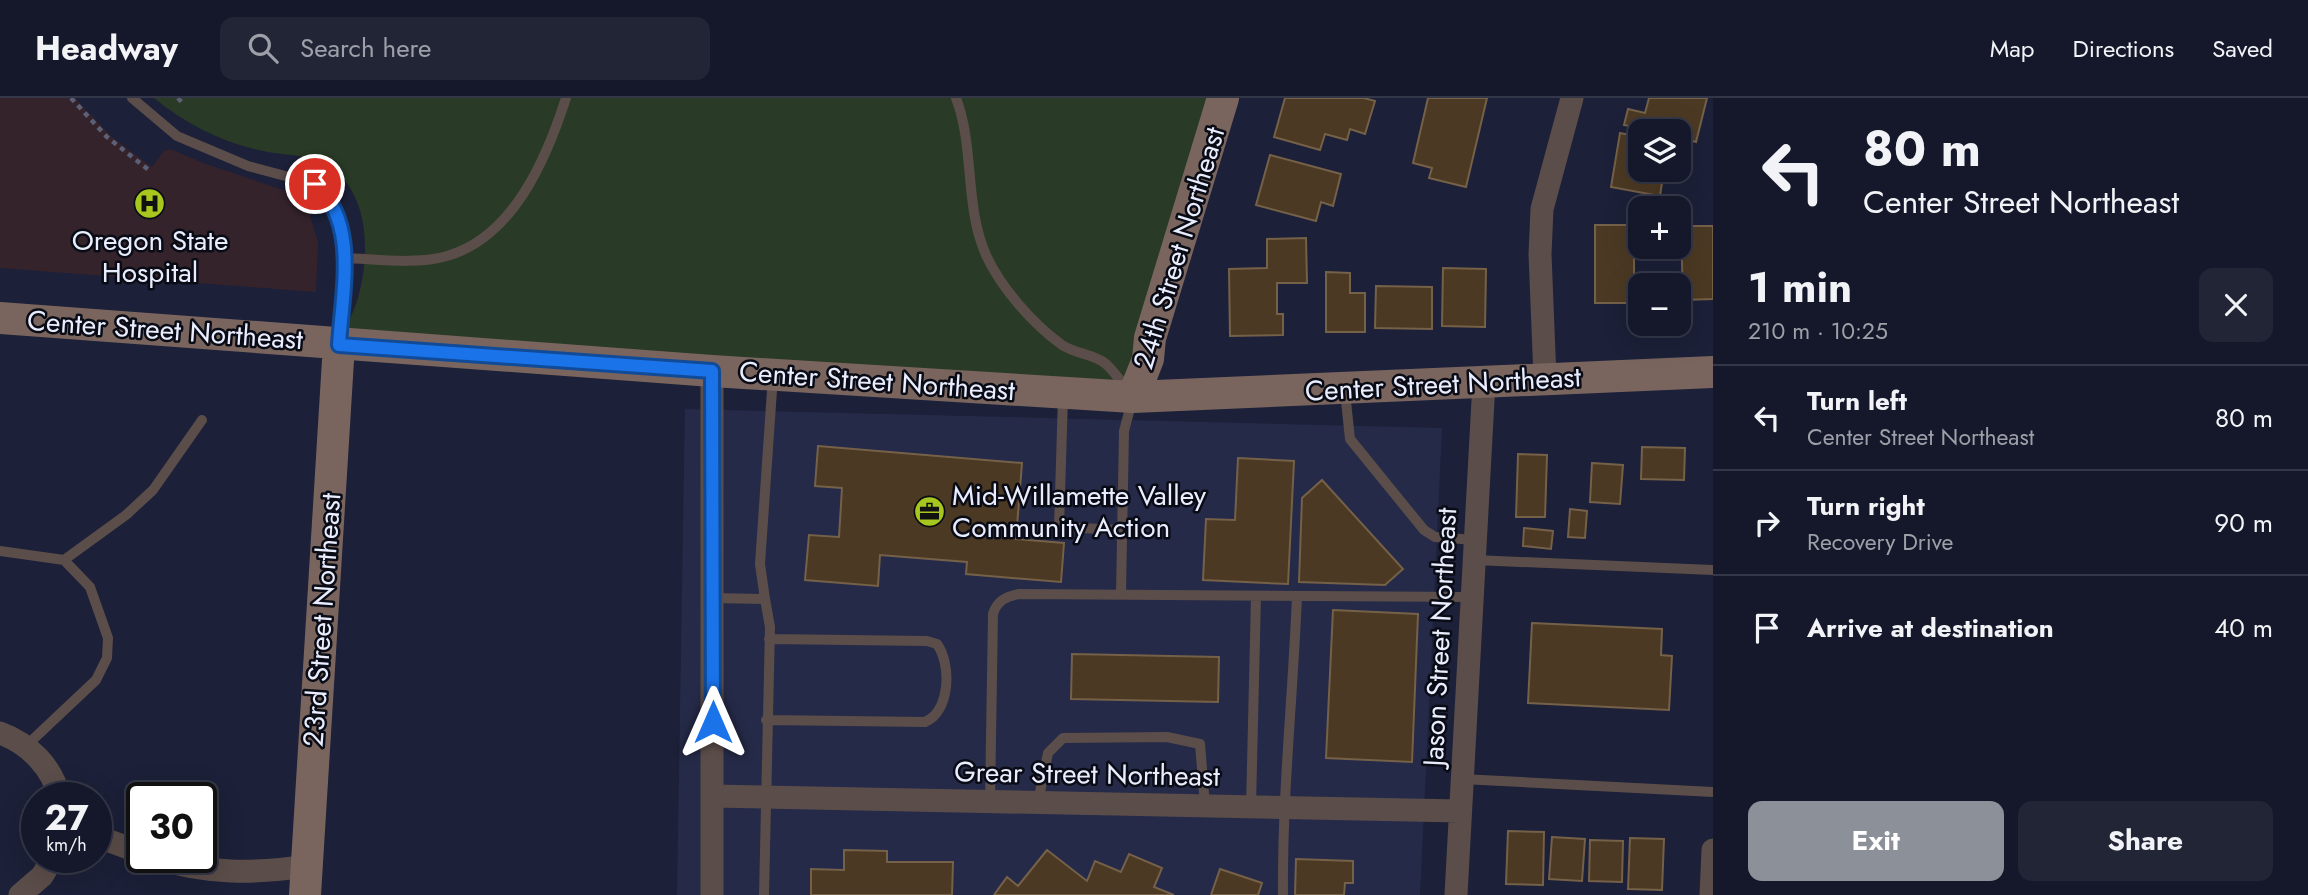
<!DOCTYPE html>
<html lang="en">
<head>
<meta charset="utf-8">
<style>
  :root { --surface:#15182a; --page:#222536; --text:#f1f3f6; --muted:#9da0a8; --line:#343747; --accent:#8c9099 }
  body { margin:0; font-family:Jost,sans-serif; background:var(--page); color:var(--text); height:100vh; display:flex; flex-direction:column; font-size:26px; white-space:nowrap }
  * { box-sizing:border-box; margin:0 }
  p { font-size:23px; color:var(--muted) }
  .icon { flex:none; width:38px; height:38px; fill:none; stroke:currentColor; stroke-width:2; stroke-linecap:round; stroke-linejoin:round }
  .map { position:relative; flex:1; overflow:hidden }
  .side { display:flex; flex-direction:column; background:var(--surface); width:595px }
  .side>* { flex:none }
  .top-card { background:#15182a; color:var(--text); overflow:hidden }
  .fabs { position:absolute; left:1628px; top:21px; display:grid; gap:14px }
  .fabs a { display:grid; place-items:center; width:63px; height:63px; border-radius:14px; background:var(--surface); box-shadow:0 7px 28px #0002,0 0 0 2px var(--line); font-size:35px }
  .speed { position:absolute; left:21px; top:684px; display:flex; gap:14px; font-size:35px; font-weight:700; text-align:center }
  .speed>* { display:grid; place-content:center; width:91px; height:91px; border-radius:50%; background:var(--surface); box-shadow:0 7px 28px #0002,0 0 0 2px var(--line); line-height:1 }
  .speed small { font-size:18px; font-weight:400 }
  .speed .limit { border:4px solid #111; border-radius:10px; background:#fff; color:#111 }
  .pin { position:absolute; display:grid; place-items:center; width:60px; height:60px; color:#fff; margin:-30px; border:4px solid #fff; border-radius:50%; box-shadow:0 2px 7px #0007 }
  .me { position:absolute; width:77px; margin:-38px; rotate:0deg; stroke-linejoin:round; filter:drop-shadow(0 0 5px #0008) }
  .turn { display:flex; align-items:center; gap:24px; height:147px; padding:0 35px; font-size:32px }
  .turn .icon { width:91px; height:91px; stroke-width:2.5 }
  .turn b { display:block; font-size:49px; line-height:60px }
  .round { display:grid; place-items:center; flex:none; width:74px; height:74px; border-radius:14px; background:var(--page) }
  .overview { display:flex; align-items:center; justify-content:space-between; height:119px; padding:0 35px }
  h1 { font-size:42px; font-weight:700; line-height:52px }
  .primary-button { display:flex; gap:14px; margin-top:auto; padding:14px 35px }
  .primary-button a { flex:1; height:80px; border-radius:14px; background:var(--accent); color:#fff; font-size:28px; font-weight:700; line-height:80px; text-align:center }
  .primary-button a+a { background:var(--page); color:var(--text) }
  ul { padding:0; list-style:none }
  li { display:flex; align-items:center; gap:21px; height:105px; padding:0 35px; border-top:2px solid var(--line) }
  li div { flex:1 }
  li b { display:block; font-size:26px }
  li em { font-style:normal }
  header { display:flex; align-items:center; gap:42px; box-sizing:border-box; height:98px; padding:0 35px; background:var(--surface); border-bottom:2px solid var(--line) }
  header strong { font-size:33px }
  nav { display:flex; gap:38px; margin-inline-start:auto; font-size:24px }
  .search { width:490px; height:63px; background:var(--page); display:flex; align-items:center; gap:18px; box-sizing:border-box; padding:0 24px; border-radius:14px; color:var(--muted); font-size:26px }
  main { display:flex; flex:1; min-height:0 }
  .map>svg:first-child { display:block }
</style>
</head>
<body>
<header>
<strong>Headway</strong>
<div class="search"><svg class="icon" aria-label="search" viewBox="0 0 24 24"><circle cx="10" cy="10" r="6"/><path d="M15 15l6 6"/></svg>Search here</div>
<nav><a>Map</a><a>Directions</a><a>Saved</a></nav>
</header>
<main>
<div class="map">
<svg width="1713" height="797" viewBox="0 0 1713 797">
  <rect width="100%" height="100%" fill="#1c2038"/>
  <path fill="#252a48" d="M 685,311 L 1442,330 L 1420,797 L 677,797 Z"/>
  <path fill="#35232c" d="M 0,0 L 75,0 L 112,39 L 152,69 L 164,53 L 170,51 L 206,66 L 292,95 L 309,115 L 318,144 L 316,194 L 0,170 Z"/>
  <path fill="#293a26" d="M 154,0 L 1223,0 L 1133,299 L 339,246 C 346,229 356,210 360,192 C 371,145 367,82 316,62 C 299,56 280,57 263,53 C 223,45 186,26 154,0 Z"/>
  <path fill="#4b3923" stroke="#756048" stroke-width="2" d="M 1285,0 L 1364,0 L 1375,3 L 1365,36 L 1350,31 L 1347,42 L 1325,36 L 1320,52 L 1274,39 Z
    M 1428,0 L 1487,0 L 1466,89 L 1429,80 L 1432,70 L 1413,65 Z
    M 1649,0 L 1707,0 L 1696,44 L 1678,39 L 1678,33 L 1652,33 L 1624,27 L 1628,11 L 1645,15 Z
    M 1620,35 L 1640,39 L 1640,72 L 1664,72 L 1660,98 L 1611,89 Z
    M 1270,57 L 1341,76 L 1333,108 L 1321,104 L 1316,123 L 1256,107 Z
    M 1595,127 L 1634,127 L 1634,205 L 1595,205 Z
    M 1681,128 L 1713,128 L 1713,201 L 1683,202 Z
    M 1306,140 L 1307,185 L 1277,185 L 1277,216 L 1283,216 L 1283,237 L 1230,238 L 1229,171 L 1267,170 L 1267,141 Z
    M 1443,170 L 1486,171 L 1485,229 L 1442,228 Z
    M 1326,174 L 1350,175 L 1350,195 L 1365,195 L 1365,234 L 1326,234 Z
    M 1376,188 L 1432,189 L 1432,231 L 1375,230 Z
    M 818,348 L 1022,365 L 1016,441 L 1064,445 L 1061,484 L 966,476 L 967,464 L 880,457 L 878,488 L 805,482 L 809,437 L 839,439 L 842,390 L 815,388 Z
    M 1642,349 L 1685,350 L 1684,382 L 1641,381 Z
    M 1518,356 L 1547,357 L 1545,419 L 1516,419 Z
    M 1238,360 L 1294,363 L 1288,486 L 1203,482 L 1206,421 L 1235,422 Z
    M 1592,365 L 1623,367 L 1620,406 L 1590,404 Z
    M 1322,382 L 1403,471 L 1385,487 L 1299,484 L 1302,400 Z
    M 1570,411 L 1587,413 L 1585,440 L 1568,439 Z
    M 1524,430 L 1553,433 L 1551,451 L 1523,448 Z
    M 1333,512 L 1418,516 L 1412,664 L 1326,660 Z
    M 1532,525 L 1662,531 L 1661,557 L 1672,558 L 1669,612 L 1528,605 Z
    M 1072,556 L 1219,559 L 1218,604 L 1071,601 Z
    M 1508,733 L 1544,734 L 1543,787 L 1506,786 Z
    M 1552,739 L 1585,741 L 1582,783 L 1549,781 Z
    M 1630,740 L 1664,741 L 1662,792 L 1628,791 Z
    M 1590,742 L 1623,743 L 1622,784 L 1589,783 Z
    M 844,752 L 887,753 L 887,764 L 953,764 L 952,797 L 811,797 L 811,771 L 844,772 Z
    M 1047,752 L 1087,783 L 1095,763 L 1121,774 L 1129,756 L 1162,770 L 1154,789 L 1174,797 L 994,797 L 1007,779 L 1018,788 Z
    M 1296,761 L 1353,763 L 1353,785 L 1345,785 L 1344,797 L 1295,797 Z
    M 1220,771 L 1262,785 L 1258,797 L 1211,797 Z"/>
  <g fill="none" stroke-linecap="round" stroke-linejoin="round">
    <path stroke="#5c6076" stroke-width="4.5" stroke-dasharray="5 5" stroke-linecap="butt" d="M 71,0 L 107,39 L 150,73
      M 178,0 L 184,7"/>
    <path stroke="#5b4d49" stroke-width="10" d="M 132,0 L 177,38 L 248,68 L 315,86 L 328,97 L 337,113 L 345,160 L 340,243
      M 956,0 C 975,50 964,107 986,157 C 1001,190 1033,226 1062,247 C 1075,256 1095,256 1106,266 C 1116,275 1124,288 1133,299 L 1124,333 L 1121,496
      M 345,160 C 376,161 416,167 447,158 C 514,139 547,59 566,0
      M 1345,294 L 1350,341 L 1424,432 L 1435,439 L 1475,442
      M 1063,298 L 1059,429 L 1122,432
      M 0,453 L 64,462 L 90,489 L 108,540 L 107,560 L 96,582 L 26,648
      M 64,462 L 126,417 L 153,392 L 202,322
      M 1474,462 L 1713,472
      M 712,500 L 765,501 L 760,466 L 773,278
      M 766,622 L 925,624 C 950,614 952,567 937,546 L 927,543 L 769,541
      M 1462,681 L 1713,694
      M 990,703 L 993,516 C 997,503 1005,499 1018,496 L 1472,499
      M 1038,704 L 1048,655 L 1063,640 L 1167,639 L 1200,646 L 1205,708
      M 1251,709 L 1256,498
      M 764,797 L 770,529 L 765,501
      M 1283,797 C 1282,697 1293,598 1297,498"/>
    <path stroke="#5b4d49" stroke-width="23" d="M 1545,280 L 1540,156 L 1542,111 L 1572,0
      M 0,635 C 28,645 54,670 59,700
      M 713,698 L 1460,713
      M 96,738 L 142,755
      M 156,760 C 207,776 254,776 307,768
      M 20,797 L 42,778 L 53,760
      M 712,797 L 712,273
      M 1456,797 L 1484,284
      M 1711,797 L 1713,752"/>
    <path stroke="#7a655e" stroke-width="32" d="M 0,220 L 712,273 L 1133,299 L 1713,274
      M 1133,299 L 1148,261 L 1150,240 L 1223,0
      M 305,797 L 339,246"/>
  </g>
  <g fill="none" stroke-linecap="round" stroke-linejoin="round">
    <defs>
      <path id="route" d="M 315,86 C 359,124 342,194 339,247 L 712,273 L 713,624"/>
    </defs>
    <use href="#route" stroke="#114b97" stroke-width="18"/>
    <use href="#route" stroke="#1a73e8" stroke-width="12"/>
  </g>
  <defs>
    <symbol id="hospital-disc" viewBox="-11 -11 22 22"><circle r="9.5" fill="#a7c71e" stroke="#090b15"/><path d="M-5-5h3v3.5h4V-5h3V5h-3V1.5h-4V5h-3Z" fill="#111"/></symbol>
    <symbol id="office-disc" viewBox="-11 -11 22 22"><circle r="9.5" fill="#a7c71e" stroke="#090b15"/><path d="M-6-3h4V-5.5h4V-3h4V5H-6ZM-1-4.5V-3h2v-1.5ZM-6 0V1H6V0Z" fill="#111"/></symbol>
  </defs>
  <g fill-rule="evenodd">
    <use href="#hospital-disc" x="132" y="88" width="35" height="35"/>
    <use href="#office-disc" x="912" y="396" width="35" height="35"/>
  </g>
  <g text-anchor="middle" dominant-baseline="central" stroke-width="5" stroke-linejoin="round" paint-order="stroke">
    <g font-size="28" fill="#e9edfe" stroke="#090b15">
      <text x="150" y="142">Oregon State<tspan x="150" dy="32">Hospital</tspan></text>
      <text x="952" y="397" text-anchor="start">Mid-Willamette Valley<tspan x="952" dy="32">Community Action</tspan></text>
    </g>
    <g font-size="28" fill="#e9edfe" stroke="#090b15">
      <text transform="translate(1179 150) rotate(-73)">24th Street Northeast</text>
      <text transform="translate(165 232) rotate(4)">Center Street Northeast</text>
      <text transform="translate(877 283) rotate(4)">Center Street Northeast</text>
      <text transform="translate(1443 286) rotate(-3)">Center Street Northeast</text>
      <text transform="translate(322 522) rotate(-86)">23rd Street Northeast</text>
      <text transform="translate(1440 539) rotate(-87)">Jason Street Northeast</text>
      <text transform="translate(1087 676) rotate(1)">Grear Street Northeast</text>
    </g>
  </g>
</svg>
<div class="fabs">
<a><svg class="icon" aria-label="layers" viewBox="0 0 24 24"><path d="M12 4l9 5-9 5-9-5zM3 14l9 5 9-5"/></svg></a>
<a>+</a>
<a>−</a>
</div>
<div class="speed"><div>27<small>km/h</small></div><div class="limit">30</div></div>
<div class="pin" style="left:315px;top:86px;background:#d93025"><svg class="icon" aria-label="arrive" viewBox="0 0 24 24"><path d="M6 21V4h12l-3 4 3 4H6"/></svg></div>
<svg class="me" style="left:713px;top:624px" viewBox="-20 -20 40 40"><path d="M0-17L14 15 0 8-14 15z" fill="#1a73e8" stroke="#fff" stroke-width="4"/></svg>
</div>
<section class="side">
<div class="top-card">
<div class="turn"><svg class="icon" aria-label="left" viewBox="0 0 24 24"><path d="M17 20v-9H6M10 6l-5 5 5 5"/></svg><div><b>80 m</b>Center Street Northeast</div></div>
</div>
<div class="overview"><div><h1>1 min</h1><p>210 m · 10:25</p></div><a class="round"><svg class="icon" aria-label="close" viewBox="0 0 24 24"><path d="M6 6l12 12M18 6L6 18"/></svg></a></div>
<ul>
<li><svg class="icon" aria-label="left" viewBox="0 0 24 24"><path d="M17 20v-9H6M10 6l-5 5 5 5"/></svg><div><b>Turn left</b><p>Center Street Northeast</p></div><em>80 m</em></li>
<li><svg class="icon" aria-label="right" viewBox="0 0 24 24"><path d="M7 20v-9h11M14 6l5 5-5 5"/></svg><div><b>Turn right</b><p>Recovery Drive</p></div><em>90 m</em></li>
<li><svg class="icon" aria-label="arrive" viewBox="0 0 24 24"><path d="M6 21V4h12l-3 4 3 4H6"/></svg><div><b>Arrive at destination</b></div><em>40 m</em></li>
</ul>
<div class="primary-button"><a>Exit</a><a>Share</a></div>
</section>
</main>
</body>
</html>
